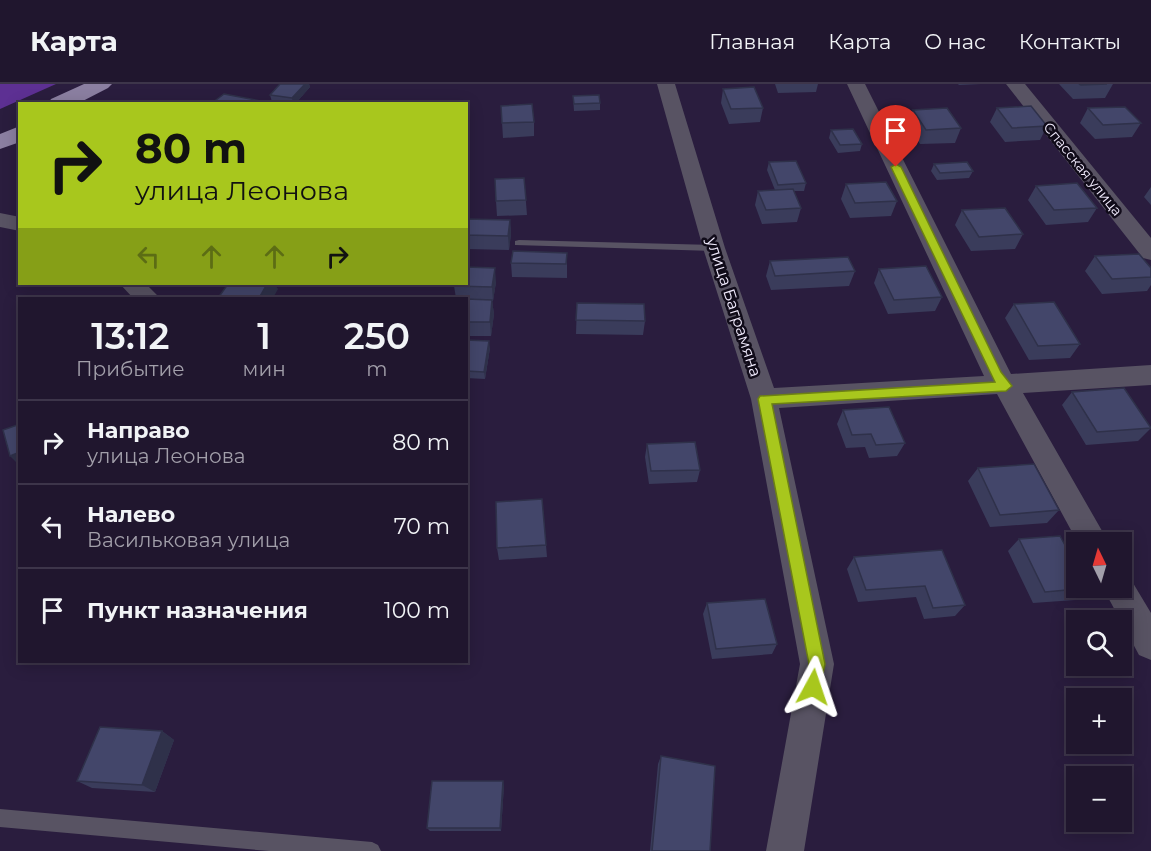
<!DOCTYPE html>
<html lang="ru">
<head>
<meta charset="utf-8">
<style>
  :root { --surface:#20162e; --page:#2d233a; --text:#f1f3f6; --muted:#a29faa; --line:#3d354a }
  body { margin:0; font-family:Montserrat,sans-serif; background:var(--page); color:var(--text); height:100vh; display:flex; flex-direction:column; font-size:22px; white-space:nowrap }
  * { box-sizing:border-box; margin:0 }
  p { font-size:20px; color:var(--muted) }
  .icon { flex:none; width:33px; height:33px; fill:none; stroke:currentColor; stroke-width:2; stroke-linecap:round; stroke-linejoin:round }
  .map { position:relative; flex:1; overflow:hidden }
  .details { position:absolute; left:18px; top:213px; width:450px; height:366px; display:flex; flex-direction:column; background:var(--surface); border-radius:0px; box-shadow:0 3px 15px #0003,0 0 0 2px var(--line) }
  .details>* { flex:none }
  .top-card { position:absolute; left:18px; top:18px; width:450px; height:183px; border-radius:0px; box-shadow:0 3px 15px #0003,0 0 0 2px var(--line); background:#a8c71d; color:#111; overflow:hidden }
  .needle { width:39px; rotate:355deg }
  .buttons { position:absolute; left:1066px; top:448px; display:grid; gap:12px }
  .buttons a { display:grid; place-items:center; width:66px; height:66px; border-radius:0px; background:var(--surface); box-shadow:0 3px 15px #0003,0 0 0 2px var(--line); font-size:30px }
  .pin { position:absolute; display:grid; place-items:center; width:51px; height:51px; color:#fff; margin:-62px -26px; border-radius:50% 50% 50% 0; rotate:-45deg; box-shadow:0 0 6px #0007 }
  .pin .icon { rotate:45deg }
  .me { position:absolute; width:66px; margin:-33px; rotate:5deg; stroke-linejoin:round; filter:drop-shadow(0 0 4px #0008) }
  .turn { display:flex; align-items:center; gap:21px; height:126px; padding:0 18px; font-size:27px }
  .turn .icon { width:78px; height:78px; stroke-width:2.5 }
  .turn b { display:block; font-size:42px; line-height:51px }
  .lanes { display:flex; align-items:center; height:57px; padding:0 18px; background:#0003; justify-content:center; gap:30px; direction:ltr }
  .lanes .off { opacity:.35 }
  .eta { display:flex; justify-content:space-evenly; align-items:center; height:102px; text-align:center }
  .eta b { font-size:36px; font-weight:600; line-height:42px }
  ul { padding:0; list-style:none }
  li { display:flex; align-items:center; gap:18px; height:84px; padding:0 18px; border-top:2px solid var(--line) }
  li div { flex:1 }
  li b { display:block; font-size:22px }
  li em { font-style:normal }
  header { display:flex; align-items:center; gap:36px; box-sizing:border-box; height:84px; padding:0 30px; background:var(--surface); border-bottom:2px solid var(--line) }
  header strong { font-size:28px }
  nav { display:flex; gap:33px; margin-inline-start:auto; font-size:21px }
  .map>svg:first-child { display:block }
</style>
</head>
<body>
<header>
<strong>Карта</strong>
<nav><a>Главная</a><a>Карта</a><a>О нас</a><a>Контакты</a></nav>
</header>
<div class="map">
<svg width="1151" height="767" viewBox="0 0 1151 767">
  <rect width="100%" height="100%" fill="#2a1d3e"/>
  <path fill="#5d3093" d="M 0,0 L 56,0 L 0,25 Z"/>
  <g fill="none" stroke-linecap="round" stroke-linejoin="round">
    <path fill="#585363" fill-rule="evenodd" d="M 519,156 L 714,161 L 719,164 L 714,167 L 515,161 L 515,157 Z
      M 0,725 L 372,758 L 378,761 L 381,767 L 269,767 L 0,743 Z"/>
    <path fill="#585363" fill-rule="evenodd" d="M 657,0 L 675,0 L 725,164 L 774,304 L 984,292 L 847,0 L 865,0 L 1011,290 L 1151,281 L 1151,301 L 1023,309 L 1109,459 L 1078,459 L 997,310 L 779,324 L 834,580 L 804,767 L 766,767 L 800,580 L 751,315 L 703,164 Z
      M 1006,0 L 1025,0 L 1151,154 L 1151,176 L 1143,174 Z
      M 0,129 L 20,133 L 20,147 L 0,143 Z
      M 120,200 L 146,200 L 160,214 L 133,214 Z
      M 1122,491 L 1130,494 L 1151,529 L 1151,576 L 1139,571 L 1103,504 L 1122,504 Z"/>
    <path fill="#8b7fa1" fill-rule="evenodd" d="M 84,0 L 112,0 L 108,4 L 77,20 L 48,20 L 51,15 Z
      M 20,42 L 20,58 L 0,65 L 0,50 Z"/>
  </g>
  <path fill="#3a3c5b" d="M 280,0 L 309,0 L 310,3 L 295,20 L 283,20 L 272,18 L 270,11 Z
    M 775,0 L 818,0 L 816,8 L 778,9 Z
    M 958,0 L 981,0 L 959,1 Z
    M 1059,0 L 1113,0 L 1105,14 L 1073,15 Z
    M 723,5 L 763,24 L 760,38 L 729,40 L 721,19 Z
    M 573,12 L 600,19 L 600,26 L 574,27 Z
    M 501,22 L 534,38 L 534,52 L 503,54 Z
    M 997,24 L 1047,42 L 1040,56 L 1005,58 L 990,38 Z
    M 1088,24 L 1141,39 L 1132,53 L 1095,55 L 1080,39 Z
    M 913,26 L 961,44 L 955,59 L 920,60 L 908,40 Z
    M 831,46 L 862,60 L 860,67 L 838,69 L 829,54 Z
    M 769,78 L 806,99 L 804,107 L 794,107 L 801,124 L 797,138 L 762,140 L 755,121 L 758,107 L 775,106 L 767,86 Z
    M 934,80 L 973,87 L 969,94 L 937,96 L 931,87 Z
    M 524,94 L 527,131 L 497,132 L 496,117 Z
    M 846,100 L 897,117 L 891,132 L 850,134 L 841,115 Z
    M 1036,102 L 1097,124 L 1088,138 L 1046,141 L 1028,116 Z
    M 1151,103 L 1151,121 L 1144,113 Z
    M 962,126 L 1023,150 L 1015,165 L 971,167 L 955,141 Z
    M 466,135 L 510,136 L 511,150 L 509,166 L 466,165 Z
    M 567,169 L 567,194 L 512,193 L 511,179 Z
    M 1095,172 L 1151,184 L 1151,201 L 1147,207 L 1102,210 L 1085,187 Z
    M 770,177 L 855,187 L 849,202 L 771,206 L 766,192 Z
    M 879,185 L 942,213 L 935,227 L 888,230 L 874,199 Z
    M 496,198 L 493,217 L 492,217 L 494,230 L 491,252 L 466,252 L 466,214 L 456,214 L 454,202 Z
    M 577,219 L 645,237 L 643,251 L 576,250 Z
    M 1014,220 L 1080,260 L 1070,274 L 1029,276 L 1005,234 Z
    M 466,256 L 490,264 L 485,295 L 466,294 Z
    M 1072,308 L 1151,344 L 1138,357 L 1086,361 L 1062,321 Z
    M 843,326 L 905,359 L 897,372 L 869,374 L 865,363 L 846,364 L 837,340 Z
    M 647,360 L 700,386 L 697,398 L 649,400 L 645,373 Z
    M 978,384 L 1059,426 L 1047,439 L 990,443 L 968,397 Z
    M 1019,455 L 1089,504 L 1075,516 L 1033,519 L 1008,467 Z
    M 546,461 L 547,473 L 499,476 L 497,464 Z
    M 942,466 L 965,521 L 955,532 L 924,535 L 916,513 L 858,518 L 847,485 L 854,473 Z
    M 707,519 L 777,560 L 772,570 L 712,575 L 703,530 Z
    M 162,647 L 174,656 L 155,708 L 92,704 L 77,697 Z
    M 661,672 L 710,767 L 650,767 L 658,680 Z
    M 504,701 L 501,747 L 430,747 L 427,744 Z"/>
  <path fill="#2f314a" d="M 305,0 L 309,0 L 310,3 L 295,20 L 293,20 L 292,14 Z
    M 510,136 L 511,150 L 509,166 L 508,152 Z
    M 495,184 L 496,198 L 493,217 L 492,203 Z
    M 267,200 L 275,200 L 278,205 L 273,214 L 259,214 Z
    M 492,216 L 494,230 L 491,252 L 490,238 Z
    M 489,257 L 490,264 L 485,295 L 484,288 Z
    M 20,368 L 20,378 L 17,379 L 10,372 Z
    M 162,647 L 174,656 L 155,708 L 142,701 Z
    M 503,697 L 504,701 L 501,747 L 500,744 Z"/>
  <path fill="#43466a" stroke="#2f314a" stroke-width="1.5" d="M 280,0 L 305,0 L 292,14 L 270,11 Z
    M 1079,0 L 1107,0 L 1081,1 Z
    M 754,3 L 763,24 L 731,25 L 723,5 Z
    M 224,10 L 261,17 L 259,20 L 212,19 Z
    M 599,11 L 600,19 L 574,20 L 573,12 Z
    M 532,20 L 534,38 L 502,39 L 501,22 Z
    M 1031,22 L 1047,42 L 1012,44 L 997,24 Z
    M 1125,23 L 1141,39 L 1103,41 L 1088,24 Z
    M 947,24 L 961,44 L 926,46 L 913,26 Z
    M 853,45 L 862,60 L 840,61 L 831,46 Z
    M 796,77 L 806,99 L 778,101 L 769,78 Z
    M 967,78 L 973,87 L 940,89 L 934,80 Z
    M 524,94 L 526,116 L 496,117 L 495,95 Z
    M 886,98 L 897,117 L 855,119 L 846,100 Z
    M 1077,99 L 1097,124 L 1054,126 L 1036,102 Z
    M 793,105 L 801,124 L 766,126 L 758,107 Z
    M 1005,124 L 1023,150 L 979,153 L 962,126 Z
    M 466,135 L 510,136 L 508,152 L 466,151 Z
    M 513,167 L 567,169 L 566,180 L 511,179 Z
    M 1139,170 L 1151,184 L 1151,193 L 1112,195 L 1095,172 Z
    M 848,173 L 855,187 L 775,192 L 770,177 Z
    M 926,182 L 942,213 L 894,216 L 879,185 Z
    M 466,183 L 495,184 L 492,203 L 454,202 L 454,200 L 466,200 Z
    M 228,200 L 267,200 L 259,214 L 218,214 Z
    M 466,215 L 492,216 L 490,238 L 466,238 Z
    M 1054,218 L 1080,260 L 1038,262 L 1014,220 Z
    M 577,219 L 644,220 L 645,237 L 576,236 Z
    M 466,256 L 489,257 L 484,288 L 466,287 Z
    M 1124,304 L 1151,344 L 1097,348 L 1072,308 Z
    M 889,323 L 905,359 L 876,361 L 871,350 L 852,351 L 843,326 Z
    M 20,340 L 20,368 L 10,372 L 3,346 Z
    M 695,358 L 700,386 L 651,387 L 647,360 Z
    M 1034,380 L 1059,426 L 1000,431 L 978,384 Z
    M 542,415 L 546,461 L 497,464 L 496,418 Z
    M 1060,452 L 1077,483 L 1077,504 L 1089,504 L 1045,508 L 1019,455 Z
    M 942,466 L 965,521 L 933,524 L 925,502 L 866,506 L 854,473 Z
    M 765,515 L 777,560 L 716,565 L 707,519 Z
    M 100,643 L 162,647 L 142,701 L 77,697 Z
    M 661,672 L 715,682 L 710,767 L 652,767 Z
    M 432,697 L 503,697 L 500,744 L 427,744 Z"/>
  <path fill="#a8c71d" stroke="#6d8113" stroke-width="1.5" d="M 896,80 L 901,83 L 1001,288 L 1012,302 L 1006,307 L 772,320 L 825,580 L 819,609 L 813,611 L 807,609 L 805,603 L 809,580 L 758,315 L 760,312 L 995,298 L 891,83 Z"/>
  <g text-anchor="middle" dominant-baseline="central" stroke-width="5" stroke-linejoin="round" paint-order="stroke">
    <g font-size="14" fill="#f3edff" stroke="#100b19">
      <text transform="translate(1083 85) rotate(51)">Спасская улица</text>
    </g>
    <g font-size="16" fill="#f3edff" stroke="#100b19">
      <text transform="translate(734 223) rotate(72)">улица Баграмяна</text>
    </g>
  </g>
</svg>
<div class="buttons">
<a><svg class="needle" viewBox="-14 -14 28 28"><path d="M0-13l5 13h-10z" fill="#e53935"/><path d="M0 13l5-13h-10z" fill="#a29faa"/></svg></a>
<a><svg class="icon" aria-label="search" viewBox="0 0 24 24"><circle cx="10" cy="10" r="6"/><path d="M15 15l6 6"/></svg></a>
<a>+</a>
<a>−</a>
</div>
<div class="pin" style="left:896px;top:83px;background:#d93025"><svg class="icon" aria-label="arrive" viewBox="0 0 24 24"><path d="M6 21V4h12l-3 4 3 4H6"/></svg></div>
<svg class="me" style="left:813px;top:603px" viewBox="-20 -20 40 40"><path d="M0-17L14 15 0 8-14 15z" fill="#a8c71d" stroke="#fff" stroke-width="4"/></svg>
<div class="top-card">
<div class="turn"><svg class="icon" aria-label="right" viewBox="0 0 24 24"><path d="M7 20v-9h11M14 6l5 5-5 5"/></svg><div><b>80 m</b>улица Леонова</div></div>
<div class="lanes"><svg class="icon off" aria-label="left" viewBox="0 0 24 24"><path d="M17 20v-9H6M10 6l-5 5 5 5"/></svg><svg class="icon off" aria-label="ahead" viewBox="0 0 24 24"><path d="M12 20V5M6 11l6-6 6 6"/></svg><svg class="icon off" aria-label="ahead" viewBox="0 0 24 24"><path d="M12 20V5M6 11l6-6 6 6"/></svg><svg class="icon" aria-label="right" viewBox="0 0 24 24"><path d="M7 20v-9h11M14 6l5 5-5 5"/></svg></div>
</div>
<section class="details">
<div class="eta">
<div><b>13:12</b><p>Прибытие</p></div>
<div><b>1</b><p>мин</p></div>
<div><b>250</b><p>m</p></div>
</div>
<ul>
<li><svg class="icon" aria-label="right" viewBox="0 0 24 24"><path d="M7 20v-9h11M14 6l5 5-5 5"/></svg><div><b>Направо</b><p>улица Леонова</p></div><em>80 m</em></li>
<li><svg class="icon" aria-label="left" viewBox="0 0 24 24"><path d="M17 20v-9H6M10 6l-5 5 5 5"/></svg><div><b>Налево</b><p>Васильковая улица</p></div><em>70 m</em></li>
<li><svg class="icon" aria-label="arrive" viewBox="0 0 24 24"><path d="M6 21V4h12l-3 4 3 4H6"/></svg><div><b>Пункт назначения</b></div><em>100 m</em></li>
</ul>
</section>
</div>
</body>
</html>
